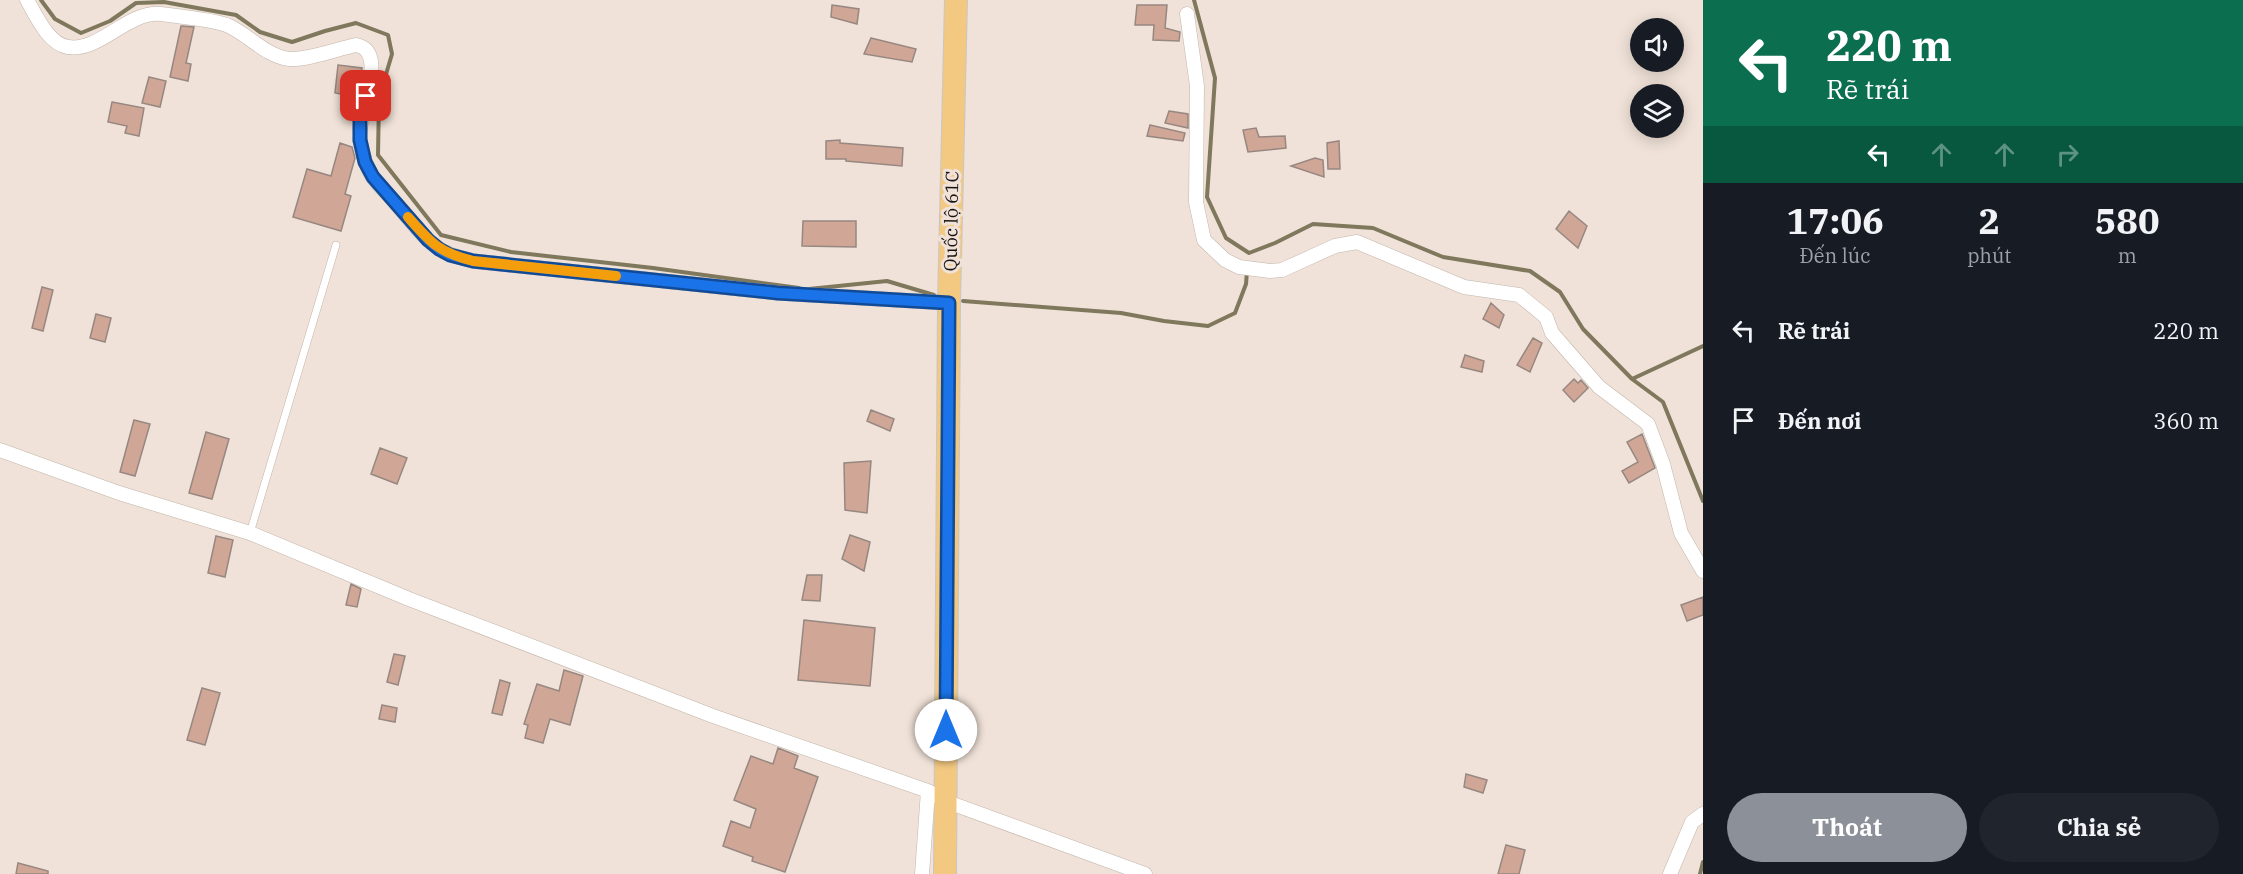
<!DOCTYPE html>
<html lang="vi">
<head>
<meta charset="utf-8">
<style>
  :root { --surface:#171b24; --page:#20242c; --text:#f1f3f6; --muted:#9ea1a6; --accent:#8c9099 }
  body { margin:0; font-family:"IBM Plex Serif",serif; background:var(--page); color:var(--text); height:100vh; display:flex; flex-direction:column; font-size:22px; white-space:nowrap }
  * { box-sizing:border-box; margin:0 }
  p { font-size:20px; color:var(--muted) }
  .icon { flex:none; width:33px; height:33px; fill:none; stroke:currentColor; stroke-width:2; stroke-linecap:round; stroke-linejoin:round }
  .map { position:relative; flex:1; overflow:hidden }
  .details { display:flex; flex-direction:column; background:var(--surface); width:540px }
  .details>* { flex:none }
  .top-card { background:#0b6e4f; color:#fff; overflow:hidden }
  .buttons { position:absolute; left:1630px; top:18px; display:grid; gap:12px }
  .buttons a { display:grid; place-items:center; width:54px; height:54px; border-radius:50%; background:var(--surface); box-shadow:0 3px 15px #0003; font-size:30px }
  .pin { position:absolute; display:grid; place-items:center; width:51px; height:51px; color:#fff; margin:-26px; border-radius:12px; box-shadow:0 3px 9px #0006 }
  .me { position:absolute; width:66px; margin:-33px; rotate:0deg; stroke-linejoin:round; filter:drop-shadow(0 0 4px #0008) }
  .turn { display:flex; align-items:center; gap:21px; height:126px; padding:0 24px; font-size:27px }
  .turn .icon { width:78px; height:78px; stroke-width:2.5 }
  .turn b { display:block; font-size:42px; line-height:51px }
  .lanes { display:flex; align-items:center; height:57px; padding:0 24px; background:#0003; justify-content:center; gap:30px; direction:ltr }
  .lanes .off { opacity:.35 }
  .eta { display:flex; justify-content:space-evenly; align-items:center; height:102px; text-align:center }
  .eta b { font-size:36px; font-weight:800; line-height:42px }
  .cta { display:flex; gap:12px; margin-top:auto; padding:12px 24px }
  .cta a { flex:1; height:69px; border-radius:36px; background:var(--accent); color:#fff; font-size:24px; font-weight:800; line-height:69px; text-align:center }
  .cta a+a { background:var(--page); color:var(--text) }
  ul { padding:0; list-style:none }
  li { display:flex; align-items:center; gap:18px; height:90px; padding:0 24px }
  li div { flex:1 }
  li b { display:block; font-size:22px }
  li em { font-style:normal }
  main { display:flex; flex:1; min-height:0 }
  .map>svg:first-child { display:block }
</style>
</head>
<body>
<main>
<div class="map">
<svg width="1703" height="874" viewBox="0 0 1703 874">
  <rect width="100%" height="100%" fill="#f0e2d8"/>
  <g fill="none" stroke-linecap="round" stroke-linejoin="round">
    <path stroke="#7f785d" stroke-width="4" d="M 41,0 L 55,19 L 81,33 L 110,21 L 136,3 L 164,2 L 236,15 L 260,32 L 292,42 L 325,31 L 356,23 L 388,35 L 392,54 L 379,98 L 378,155 L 441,235 L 511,252 L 653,268 L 799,288
      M 1194,0 L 1215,78 L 1207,197 L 1226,238 L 1249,253 L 1275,243 L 1313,224 L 1373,228 L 1443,257 L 1530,271 L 1560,292 L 1583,329 L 1632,379 L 1663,402 L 1703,501
      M 809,289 L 887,281 L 934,295
      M 963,301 L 1121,313 L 1164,321 L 1208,326 L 1235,313 L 1246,284 L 1247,271
      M 1632,379 L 1703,346
      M 1700,874 L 1703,862"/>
  </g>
  <path fill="#d0a797" stroke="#978781" stroke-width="1.5" d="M 832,5 L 859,9 L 857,24 L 831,17 Z
    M 1137,5 L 1167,5 L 1165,28 L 1180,32 L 1179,41 L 1153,40 L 1154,25 L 1135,25 Z
    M 181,26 L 194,27 L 186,63 L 191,64 L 188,81 L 170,77 Z
    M 871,38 L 916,49 L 912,62 L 864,54 Z
    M 338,65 L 362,68 L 358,97 L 335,93 Z
    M 149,77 L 166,81 L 160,107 L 142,103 Z
    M 112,102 L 144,108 L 139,136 L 125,133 L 127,126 L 108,122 Z
    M 1169,111 L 1188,114 L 1188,128 L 1165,123 Z
    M 1150,125 L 1185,133 L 1183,141 L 1147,136 Z
    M 1256,128 L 1259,137 L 1285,136 L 1286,148 L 1248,152 L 1243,130 Z
    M 840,140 L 840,143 L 903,148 L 902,166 L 846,161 L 846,159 L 826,159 L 826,141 Z
    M 1339,141 L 1340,169 L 1328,169 L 1327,143 Z
    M 340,143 L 352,147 L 355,158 L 345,194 L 351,196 L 341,231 L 293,217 L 307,169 L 331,176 Z
    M 1315,158 L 1323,160 L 1324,177 L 1291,166 Z
    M 1569,211 L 1587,226 L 1578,248 L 1556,229 Z
    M 803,221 L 856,221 L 856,247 L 802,246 Z
    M 42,287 L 53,290 L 43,331 L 32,328 Z
    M 1491,303 L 1504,315 L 1499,328 L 1483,319 Z
    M 96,314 L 111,318 L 105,342 L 90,338 Z
    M 1533,338 L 1542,343 L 1530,372 L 1517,365 Z
    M 1465,355 L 1484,361 L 1482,372 L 1461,367 Z
    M 1574,379 L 1578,383 L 1581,380 L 1588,388 L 1574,402 L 1563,390 Z
    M 871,410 L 894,419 L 890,431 L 867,421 Z
    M 134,420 L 150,424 L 135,476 L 120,472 Z
    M 206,432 L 229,439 L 212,499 L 189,493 Z
    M 1642,434 L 1655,468 L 1629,483 L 1622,471 L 1638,462 L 1627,442 Z
    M 380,448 L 407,458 L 397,484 L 371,474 Z
    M 871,461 L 867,513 L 845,510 L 844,463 Z
    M 850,535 L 870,542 L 864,571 L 842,559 Z
    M 216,536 L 233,540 L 225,577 L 208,573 Z
    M 807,575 L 822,575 L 820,601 L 802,600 Z
    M 351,584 L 361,589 L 357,607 L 346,605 Z
    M 1703,597 L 1703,615 L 1687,621 L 1681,605 Z
    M 804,620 L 875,628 L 870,686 L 798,680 Z
    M 394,654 L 405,656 L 398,685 L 387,682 Z
    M 564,670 L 583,676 L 570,725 L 550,719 L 543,743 L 525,738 L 528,725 L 524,724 L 537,684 L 559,691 Z
    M 500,680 L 510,683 L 502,715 L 492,713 Z
    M 202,688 L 220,693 L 205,745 L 187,740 Z
    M 382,705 L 397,708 L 395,722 L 379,719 Z
    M 778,748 L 798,756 L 794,768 L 818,777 L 785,872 L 752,861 L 753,857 L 723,846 L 731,821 L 750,828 L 756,809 L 734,800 L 751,756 L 773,764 Z
    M 1466,774 L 1487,780 L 1483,793 L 1464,787 Z
    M 1506,845 L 1525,850 L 1519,874 L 1498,874 Z
    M 18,863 L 48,871 L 48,874 L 16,874 Z"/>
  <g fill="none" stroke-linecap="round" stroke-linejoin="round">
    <defs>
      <path id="service" d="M 250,533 L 336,245"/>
      <path id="minor" d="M 27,0 C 36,15 48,44 68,47 C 100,52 127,11 161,14 C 176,16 217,20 229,26 C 250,36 266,56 289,59 C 308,60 337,49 356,45 C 391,52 355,115 360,141 C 362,153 366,166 372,176 C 378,185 387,193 394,201 C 408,217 423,239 442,251 C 452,256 462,258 473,261 L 778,293 L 949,303
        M 1187,14 L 1197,86 L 1196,202 L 1204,240 L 1225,260 L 1239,267 L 1270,271 L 1282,270 L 1335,246 L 1357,242 L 1464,287 L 1519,295 L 1546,317 L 1552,333 L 1599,387 L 1648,424 L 1663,464 L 1681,533 L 1703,571
        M 0,450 L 119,493 L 250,533 L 409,599 L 713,716 L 928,791 L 945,801 L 1145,874
        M 922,874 L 928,791
        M 1670,874 L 1692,822 L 1703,814"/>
      <path id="trunk" d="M 945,874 L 949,303 L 956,0"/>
    </defs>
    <use href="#service" stroke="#c2b5aa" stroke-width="8"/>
    <use href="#minor" stroke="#c2b5aa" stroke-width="15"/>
    <use href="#trunk" stroke="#c8c7c6" stroke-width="24"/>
    <use href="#service" stroke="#fff" stroke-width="7"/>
    <use href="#minor" stroke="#fff" stroke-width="14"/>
    <use href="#trunk" stroke="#f3c880" stroke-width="22"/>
  </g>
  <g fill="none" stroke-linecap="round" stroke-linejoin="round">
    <defs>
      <path id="route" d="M 366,96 L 360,118 L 360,140 L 365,162 L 373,177 L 428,240 L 439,249 L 450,255 L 473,261 L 778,293 L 949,303 L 946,730"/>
    </defs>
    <use href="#route" stroke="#114b97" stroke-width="15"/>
    <use href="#route" stroke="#1a73e8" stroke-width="10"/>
    <path stroke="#f59e0b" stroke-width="10" d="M 408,217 C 431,243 438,252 473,261 L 616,276"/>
  </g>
  <g text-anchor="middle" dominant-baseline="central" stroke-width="6" stroke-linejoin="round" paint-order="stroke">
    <g font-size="18" fill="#191411" stroke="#f0e2d8">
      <text transform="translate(951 221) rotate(-89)">Quốc lộ 61C</text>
    </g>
  </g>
</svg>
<div class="buttons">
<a><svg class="icon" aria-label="sound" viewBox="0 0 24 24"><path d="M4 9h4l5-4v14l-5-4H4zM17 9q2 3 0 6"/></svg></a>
<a><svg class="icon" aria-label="layers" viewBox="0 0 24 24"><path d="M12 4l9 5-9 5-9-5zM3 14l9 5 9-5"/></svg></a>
</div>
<div class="pin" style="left:366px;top:96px;background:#d93025"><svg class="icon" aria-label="arrive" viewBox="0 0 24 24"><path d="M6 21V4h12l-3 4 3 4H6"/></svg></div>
<svg class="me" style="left:946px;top:730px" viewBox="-20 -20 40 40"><circle r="19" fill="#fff"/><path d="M0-13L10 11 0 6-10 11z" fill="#1a73e8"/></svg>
</div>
<section class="details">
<div class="top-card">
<div class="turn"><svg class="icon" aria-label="left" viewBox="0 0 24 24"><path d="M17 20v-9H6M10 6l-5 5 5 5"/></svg><div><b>220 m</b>Rẽ trái</div></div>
<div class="lanes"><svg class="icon" aria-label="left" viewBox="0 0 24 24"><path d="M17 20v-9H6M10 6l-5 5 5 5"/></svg><svg class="icon off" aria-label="ahead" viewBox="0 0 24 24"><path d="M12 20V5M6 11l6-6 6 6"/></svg><svg class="icon off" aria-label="ahead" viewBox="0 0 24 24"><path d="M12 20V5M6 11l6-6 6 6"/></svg><svg class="icon off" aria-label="right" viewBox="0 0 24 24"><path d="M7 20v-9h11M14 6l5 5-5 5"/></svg></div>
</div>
<div class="eta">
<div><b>17:06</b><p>Đến lúc</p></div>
<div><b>2</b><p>phút</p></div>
<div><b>580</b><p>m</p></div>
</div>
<ul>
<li><svg class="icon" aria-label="left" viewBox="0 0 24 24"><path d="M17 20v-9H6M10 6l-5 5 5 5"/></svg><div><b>Rẽ trái</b></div><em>220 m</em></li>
<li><svg class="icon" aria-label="arrive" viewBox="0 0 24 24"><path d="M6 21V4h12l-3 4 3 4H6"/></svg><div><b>Đến nơi</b></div><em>360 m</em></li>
</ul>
<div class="cta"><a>Thoát</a><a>Chia sẻ</a></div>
</section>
</main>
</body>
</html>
